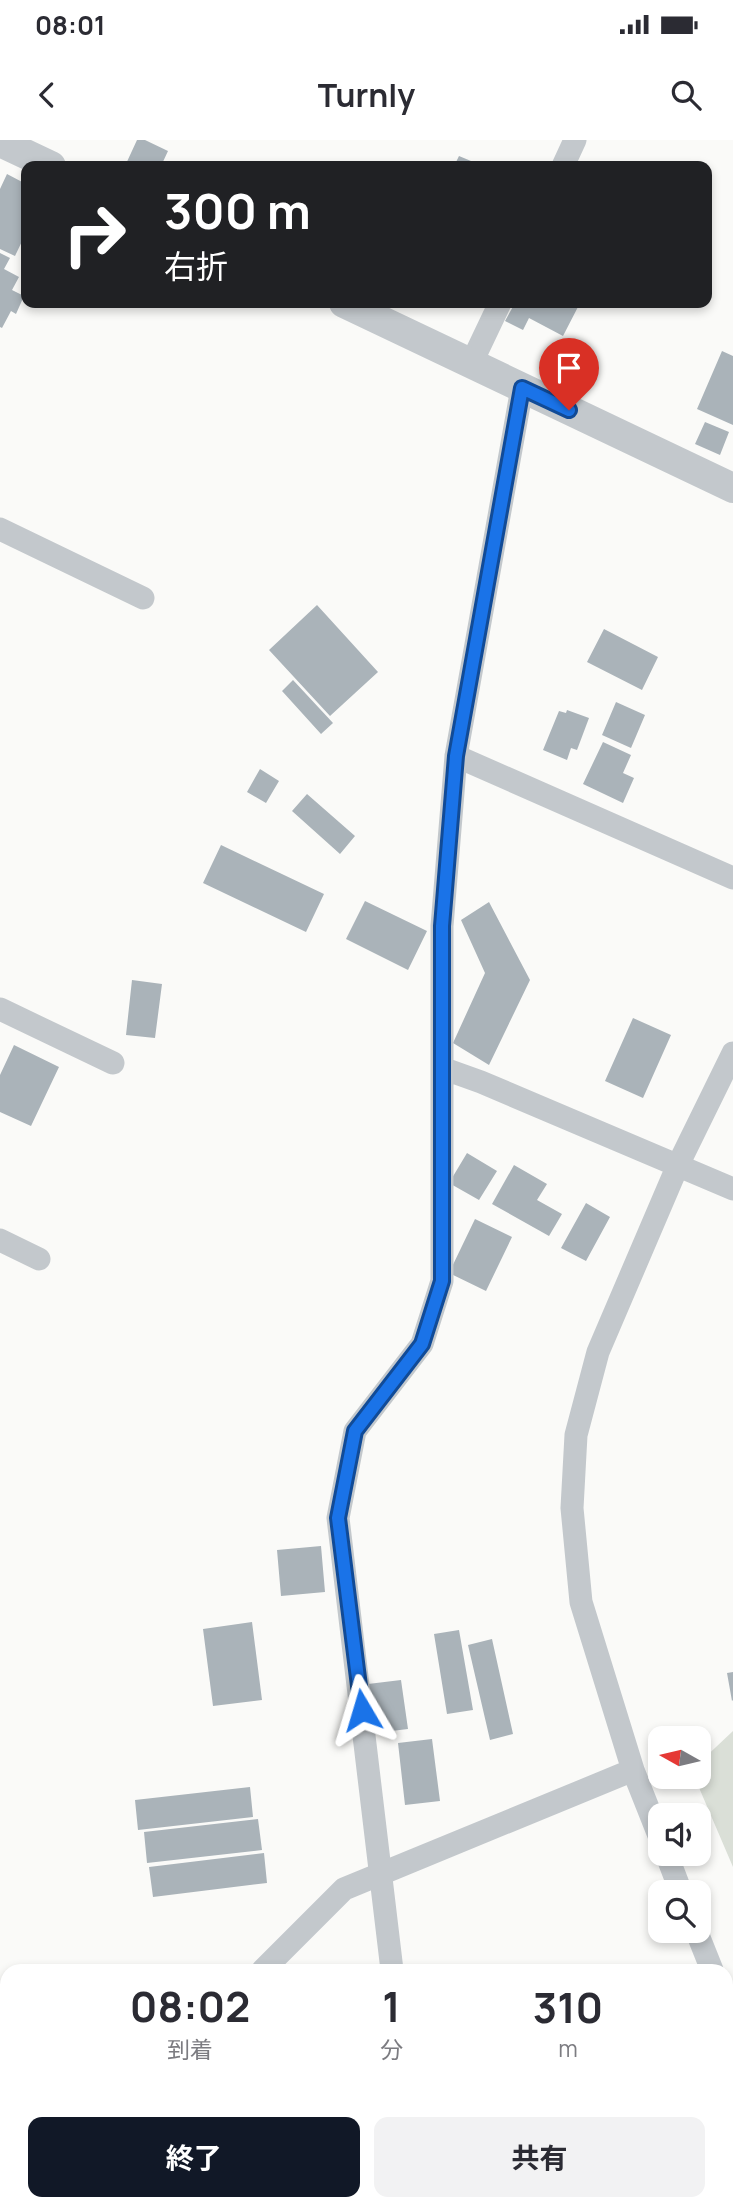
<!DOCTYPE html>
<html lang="ja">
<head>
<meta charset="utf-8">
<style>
  :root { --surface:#fff; --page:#f2f2f3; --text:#2b2b33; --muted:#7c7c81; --accent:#111827 }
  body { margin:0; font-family:Manrope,"Noto Sans JP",sans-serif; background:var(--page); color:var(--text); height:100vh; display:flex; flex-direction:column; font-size:26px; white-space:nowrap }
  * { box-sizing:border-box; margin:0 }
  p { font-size:23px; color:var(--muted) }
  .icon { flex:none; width:38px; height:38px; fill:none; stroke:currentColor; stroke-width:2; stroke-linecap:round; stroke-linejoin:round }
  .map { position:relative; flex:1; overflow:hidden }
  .panel { position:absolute; left:0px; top:1824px; width:733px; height:247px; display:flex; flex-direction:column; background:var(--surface); border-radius:21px 21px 0 0; box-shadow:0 4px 10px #0003 }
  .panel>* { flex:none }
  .guide { position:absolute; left:21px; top:21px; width:691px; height:147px; border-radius:14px; box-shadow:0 4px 10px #0003; background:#202124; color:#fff; overflow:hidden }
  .needle { width:46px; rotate:278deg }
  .controls { position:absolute; left:648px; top:1586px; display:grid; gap:14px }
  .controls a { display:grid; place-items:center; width:63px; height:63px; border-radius:14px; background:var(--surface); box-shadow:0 4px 10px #0003; font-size:35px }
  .pin { position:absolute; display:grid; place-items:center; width:60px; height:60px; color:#fff; margin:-72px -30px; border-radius:50% 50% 50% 0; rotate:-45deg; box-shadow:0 0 7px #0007 }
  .pin .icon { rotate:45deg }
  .me { position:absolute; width:77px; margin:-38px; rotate:353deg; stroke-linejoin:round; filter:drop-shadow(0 0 5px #0008) }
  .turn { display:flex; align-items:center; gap:24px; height:147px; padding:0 28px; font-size:32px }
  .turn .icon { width:91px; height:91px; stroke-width:2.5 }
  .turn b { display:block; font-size:49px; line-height:60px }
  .eta { display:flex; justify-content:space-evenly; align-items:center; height:119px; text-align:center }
  .eta b { font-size:42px; font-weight:700; line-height:49px }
  .action { display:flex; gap:14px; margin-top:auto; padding:14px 28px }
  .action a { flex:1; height:80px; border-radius:14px; background:var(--accent); color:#fff; font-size:28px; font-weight:700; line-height:80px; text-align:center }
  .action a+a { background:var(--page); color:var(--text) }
  .status { display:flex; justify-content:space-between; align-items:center; height:49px; padding:0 35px; background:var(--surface); direction:ltr }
  .status svg { height:19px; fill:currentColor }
  header { display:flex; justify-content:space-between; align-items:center; height:91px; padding:0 28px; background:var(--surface); font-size:32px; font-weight:700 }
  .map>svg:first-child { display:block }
</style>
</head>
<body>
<div class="status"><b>08:01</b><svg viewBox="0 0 49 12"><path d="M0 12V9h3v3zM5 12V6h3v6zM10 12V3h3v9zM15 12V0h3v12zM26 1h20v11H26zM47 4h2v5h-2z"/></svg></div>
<header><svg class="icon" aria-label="back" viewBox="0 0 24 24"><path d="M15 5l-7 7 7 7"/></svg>Turnly<svg class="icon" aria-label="search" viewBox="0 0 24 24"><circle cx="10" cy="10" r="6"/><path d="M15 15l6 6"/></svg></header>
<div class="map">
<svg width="733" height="2070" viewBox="0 0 733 2070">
  <rect width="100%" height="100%" fill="#fafaf8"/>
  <path fill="#dadfd7" d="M 733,1591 L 733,1727 L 694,1636 L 698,1636 L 698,1624 Z"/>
  <path fill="#aab3b9" d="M 137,0 L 145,0 L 168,11 L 161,26 L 125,26 Z
    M 459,16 L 483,26 L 454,26 Z
    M 7,34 L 26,44 L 26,68 L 23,74 L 26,75 L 26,93 L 15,116 L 0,109 L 0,49 Z
    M 0,113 L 10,118 L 4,129 L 19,137 L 12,150 L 24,156 L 16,174 L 11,171 L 2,188 L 0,187 Z
    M 515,163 L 580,163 L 563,196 L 529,178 L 523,190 L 505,181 Z
    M 722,211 L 733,216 L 733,285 L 697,269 Z
    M 705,282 L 729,292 L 720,315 L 695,304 Z
    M 317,465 L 378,532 L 330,576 L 269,510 Z
    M 604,489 L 658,517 L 642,550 L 587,522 Z
    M 293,540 L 333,583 L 321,594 L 282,551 Z
    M 616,562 L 645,575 L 631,608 L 602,595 Z
    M 567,570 L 589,578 L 577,610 L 571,608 L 567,620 L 543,610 L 559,571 L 566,573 Z
    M 603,602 L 631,615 L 623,633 L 634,638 L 623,663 L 583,644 Z
    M 260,629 L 279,641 L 266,663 L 247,652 Z
    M 307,654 L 355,696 L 340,714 L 292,671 Z
    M 221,705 L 324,754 L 306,792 L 203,743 Z
    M 365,761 L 427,791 L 408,830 L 346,799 Z
    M 489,762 L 530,840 L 489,925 L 453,903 L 485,833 L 461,780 Z
    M 132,840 L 162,844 L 155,898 L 126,895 Z
    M 633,878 L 671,895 L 643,958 L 605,941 Z
    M 14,905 L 59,927 L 31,986 L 0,972 L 0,935 Z
    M 467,1013 L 497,1031 L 479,1060 L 449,1043 Z
    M 514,1025 L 547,1044 L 537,1060 L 562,1074 L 549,1096 L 492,1064 Z
    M 586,1063 L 610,1077 L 586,1121 L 561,1108 Z
    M 475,1079 L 512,1097 L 486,1151 L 449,1133 Z
    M 321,1406 L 325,1452 L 281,1456 L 277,1410 Z
    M 252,1482 L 262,1560 L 213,1566 L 203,1489 Z
    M 459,1490 L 473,1570 L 447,1574 L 434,1494 Z
    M 492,1499 L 513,1594 L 490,1600 L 468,1505 Z
    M 733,1532 L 733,1560 L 732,1561 L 727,1533 Z
    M 401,1540 L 408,1589 L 375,1593 L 368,1544 Z
    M 432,1599 L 440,1661 L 405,1665 L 398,1603 Z
    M 250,1647 L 253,1677 L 138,1690 L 135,1660 Z
    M 258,1679 L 262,1710 L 147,1723 L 144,1692 Z
    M 264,1713 L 267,1743 L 153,1757 L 149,1727 Z
    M 5,2063 L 36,2063 L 36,2070 L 6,2070 Z
    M 292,2063 L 351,2063 L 351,2070 L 291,2069 Z"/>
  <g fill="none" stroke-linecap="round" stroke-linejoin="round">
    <path stroke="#c3c8cc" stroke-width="23" d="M 563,26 L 575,0
      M 471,224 L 500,163
      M 0,389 L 143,458
      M 456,616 L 733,738
      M 0,869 L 113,923
      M 442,928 L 481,942 L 733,1049
      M 0,1100 L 39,1119
      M 633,1630 L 581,1462 L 572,1368 L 576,1295 L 598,1212 L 678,1025 L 733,913
      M 666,1713 L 681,1752
      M 696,1790 L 712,1830
      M 263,1830 L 344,1749 L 633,1630 L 660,1698
      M 392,1830 L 338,1378 L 355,1291 L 422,1204 L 442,1141 L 442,786 L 456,616 L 522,248
      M 726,1866 L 733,1883
      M 0,1969 L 7,1966
      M 418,2063 L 418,2070"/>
    <path stroke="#c3c8cc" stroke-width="30" d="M 0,2 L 51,26
      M 344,163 L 733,348"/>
  </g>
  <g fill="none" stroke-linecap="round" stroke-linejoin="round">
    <defs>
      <path id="route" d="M 362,1570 L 338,1378 L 355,1291 L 422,1204 L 442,1141 L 442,786 L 456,616 L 522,248 L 569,270"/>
    </defs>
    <use href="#route" stroke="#114b97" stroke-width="18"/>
    <use href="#route" stroke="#1a73e8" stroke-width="12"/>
  </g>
</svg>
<div class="controls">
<a><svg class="needle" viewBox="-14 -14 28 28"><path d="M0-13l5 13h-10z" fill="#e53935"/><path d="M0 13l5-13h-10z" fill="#7c7c81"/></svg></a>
<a><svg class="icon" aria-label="sound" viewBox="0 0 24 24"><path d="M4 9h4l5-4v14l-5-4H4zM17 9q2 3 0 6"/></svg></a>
<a><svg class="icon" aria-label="search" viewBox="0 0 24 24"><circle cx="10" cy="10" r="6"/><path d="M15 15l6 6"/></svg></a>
</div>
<div class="pin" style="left:569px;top:270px;background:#d93025"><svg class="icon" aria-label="arrive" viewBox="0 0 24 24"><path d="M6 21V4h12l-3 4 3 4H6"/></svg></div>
<svg class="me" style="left:362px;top:1570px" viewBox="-20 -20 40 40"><path d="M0-17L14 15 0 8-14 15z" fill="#1a73e8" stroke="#fff" stroke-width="4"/></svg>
<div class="guide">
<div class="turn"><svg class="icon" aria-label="right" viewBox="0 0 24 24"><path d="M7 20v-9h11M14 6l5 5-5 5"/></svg><div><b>300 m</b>右折</div></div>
</div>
<section class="panel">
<div class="eta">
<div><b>08:02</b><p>到着</p></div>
<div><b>1</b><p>分</p></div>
<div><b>310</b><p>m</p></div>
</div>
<div class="action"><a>終了</a><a>共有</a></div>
</section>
</div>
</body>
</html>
